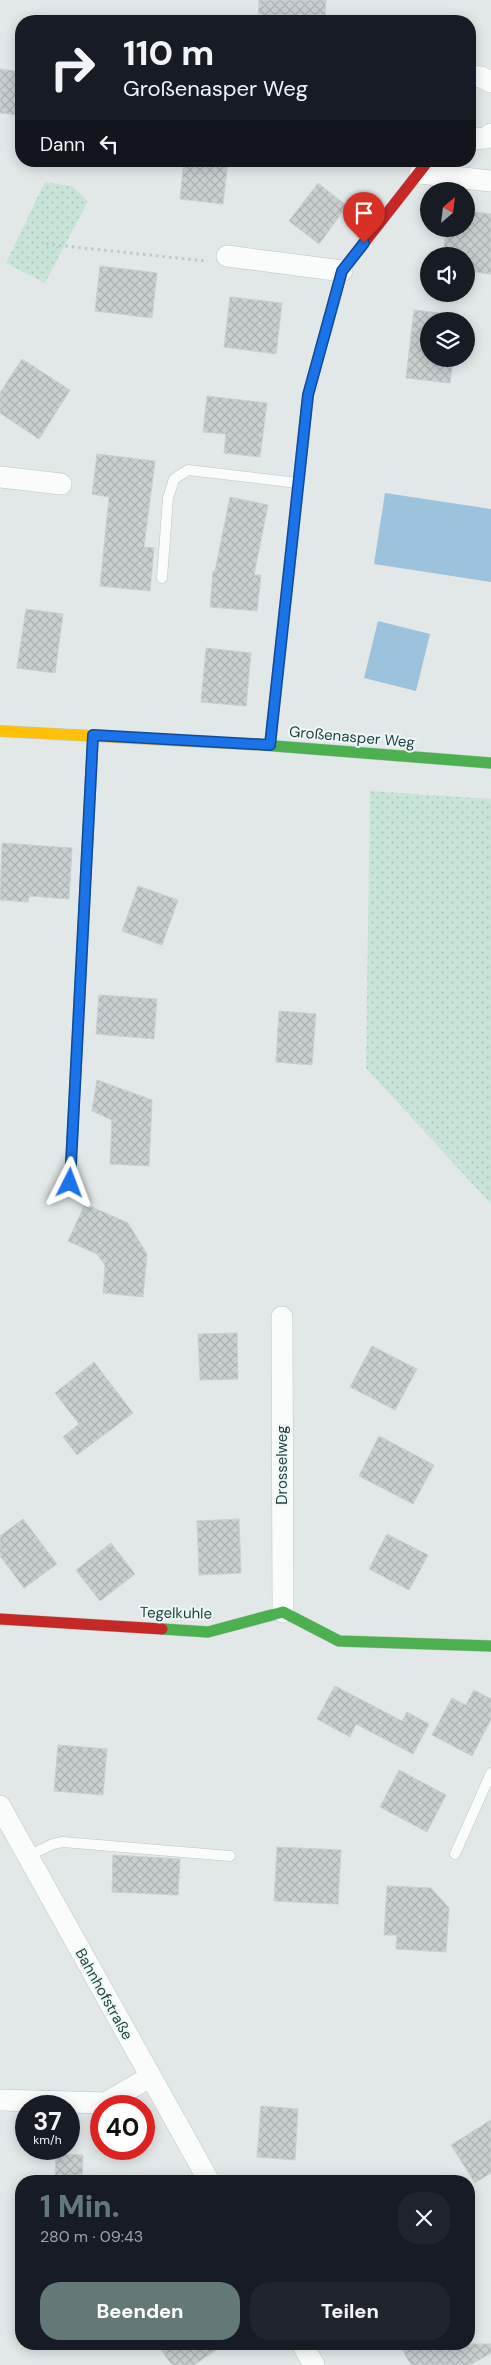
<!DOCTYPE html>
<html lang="de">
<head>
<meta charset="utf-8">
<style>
  :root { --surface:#171b24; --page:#20242c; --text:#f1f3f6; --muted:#9ea1a6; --accent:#627978 }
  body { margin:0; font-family:"DM Sans",sans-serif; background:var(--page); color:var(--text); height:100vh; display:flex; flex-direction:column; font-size:19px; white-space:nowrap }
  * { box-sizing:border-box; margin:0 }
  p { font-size:16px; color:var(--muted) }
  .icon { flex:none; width:28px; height:28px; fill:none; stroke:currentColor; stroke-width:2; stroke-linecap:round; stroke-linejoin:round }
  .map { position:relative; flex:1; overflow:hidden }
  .sheet { position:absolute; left:15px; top:2175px; width:460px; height:175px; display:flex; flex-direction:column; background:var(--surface); border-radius:20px; box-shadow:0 2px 12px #0003 }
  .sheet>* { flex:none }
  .hud { position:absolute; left:15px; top:15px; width:461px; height:152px; border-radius:20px; box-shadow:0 2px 12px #0003; background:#171b24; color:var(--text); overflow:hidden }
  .needle { width:32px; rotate:28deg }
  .fabs { position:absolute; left:420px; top:182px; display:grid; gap:10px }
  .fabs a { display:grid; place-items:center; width:55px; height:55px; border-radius:50%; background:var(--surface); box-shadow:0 2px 12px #0003; font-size:25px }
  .speed { position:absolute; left:15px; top:2095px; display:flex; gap:10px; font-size:25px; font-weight:700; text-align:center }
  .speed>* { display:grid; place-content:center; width:65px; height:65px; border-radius:50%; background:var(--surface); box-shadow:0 2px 12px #0003; line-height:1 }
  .speed small { font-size:12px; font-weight:400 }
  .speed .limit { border:8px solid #d22; background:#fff; color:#111 }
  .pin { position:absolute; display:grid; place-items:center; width:42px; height:42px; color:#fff; margin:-51px -21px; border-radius:50% 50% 50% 0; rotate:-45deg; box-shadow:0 0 5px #0007 }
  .pin .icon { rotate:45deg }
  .me { position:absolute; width:55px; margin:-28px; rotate:3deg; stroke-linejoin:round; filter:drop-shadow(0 0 4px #0008) }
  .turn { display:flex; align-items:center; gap:18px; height:105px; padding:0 25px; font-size:22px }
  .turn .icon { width:65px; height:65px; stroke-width:2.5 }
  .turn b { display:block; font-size:35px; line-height:42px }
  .then { display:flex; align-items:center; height:48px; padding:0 25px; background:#0003; gap:10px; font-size:19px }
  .round { display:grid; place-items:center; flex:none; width:52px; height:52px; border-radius:20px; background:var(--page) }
  .overview { display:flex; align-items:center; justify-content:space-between; height:85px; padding:0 25px }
  h1 { font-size:30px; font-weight:800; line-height:38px; color:var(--accent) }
  .primary-button { display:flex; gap:10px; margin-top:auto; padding:10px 25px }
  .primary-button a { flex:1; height:58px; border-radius:20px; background:var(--accent); color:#fff; font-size:20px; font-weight:800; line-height:58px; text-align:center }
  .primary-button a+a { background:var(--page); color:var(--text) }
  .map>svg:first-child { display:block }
</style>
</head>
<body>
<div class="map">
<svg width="491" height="2365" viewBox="0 0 491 2365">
  <defs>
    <pattern id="grass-dots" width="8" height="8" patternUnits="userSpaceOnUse" patternTransform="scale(1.25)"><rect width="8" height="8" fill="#c8e4d8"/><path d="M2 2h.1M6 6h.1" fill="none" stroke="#abc4ba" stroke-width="1.8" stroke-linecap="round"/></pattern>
    <pattern id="building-cross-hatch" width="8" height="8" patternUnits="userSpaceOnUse" patternTransform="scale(1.25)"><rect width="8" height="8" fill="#c8cfce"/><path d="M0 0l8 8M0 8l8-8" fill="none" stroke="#abb3b2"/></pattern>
  </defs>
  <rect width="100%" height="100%" fill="#e1e8e7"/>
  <path fill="url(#grass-dots)" d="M 45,182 L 72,186 L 88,201 L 45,283 L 6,263 Z
    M 370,791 L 491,799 L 491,1204 L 366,1068 Z"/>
  <path fill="#9cc2dc" d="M 385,493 L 491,509 L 491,582 L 374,564 Z
    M 378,621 L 430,634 L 416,691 L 364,678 Z"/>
  <path fill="url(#building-cross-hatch)" stroke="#c9d1d0" d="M 259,0 L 326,0 L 325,21 L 258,21 Z
    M 0,69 L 21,72 L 21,115 L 0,113 Z
    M 184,161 L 228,161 L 223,204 L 180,199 Z
    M 318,183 L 347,206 L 319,244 L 289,221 Z
    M 466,211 L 491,214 L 491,274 L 466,271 L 466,256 L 443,256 L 446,229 L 466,229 Z
    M 100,266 L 157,273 L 152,318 L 95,311 Z
    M 230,297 L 282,303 L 276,354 L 224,347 Z
    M 414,310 L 458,315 L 457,321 L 429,321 L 429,359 L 453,359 L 450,383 L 406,378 Z
    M 22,359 L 70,390 L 39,439 L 0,413 L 0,393 Z
    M 207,396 L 267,403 L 260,457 L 224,453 L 226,434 L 203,432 Z
    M 97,454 L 155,461 L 144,547 L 154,548 L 150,591 L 100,586 L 109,497 L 92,494 Z
    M 230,497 L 268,505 L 254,575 L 261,575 L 257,611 L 210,607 L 213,571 L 215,571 Z
    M 26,609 L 63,614 L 55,673 L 17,668 Z
    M 206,648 L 251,653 L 246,706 L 201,702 Z
    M 2,843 L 72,848 L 69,899 L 29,896 L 28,902 L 0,900 Z
    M 138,886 L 178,900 L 162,945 L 122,931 Z
    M 99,995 L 157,999 L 154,1039 L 96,1034 Z
    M 279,1011 L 316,1014 L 312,1065 L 276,1062 Z
    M 97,1080 L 152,1100 L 149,1166 L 110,1164 L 112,1120 L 92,1111 Z
    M 85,1204 L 128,1223 L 147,1254 L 143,1297 L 103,1293 L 105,1265 L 97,1254 L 68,1241 Z
    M 237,1333 L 238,1379 L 200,1380 L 198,1334 Z
    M 372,1346 L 417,1369 L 395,1410 L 350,1387 Z
    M 94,1362 L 133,1413 L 77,1455 L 63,1437 L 79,1424 L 55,1393 Z
    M 379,1436 L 434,1465 L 413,1504 L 359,1476 Z
    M 23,1519 L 57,1564 L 24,1588 L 0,1556 L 0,1536 Z
    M 239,1519 L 241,1573 L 199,1575 L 197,1521 Z
    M 387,1534 L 428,1555 L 409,1590 L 369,1569 Z
    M 111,1543 L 135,1574 L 100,1601 L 76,1570 Z
    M 335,1686 L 402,1721 L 407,1712 L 429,1724 L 413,1754 L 356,1724 L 350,1737 L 317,1719 Z
    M 474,1690 L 491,1699 L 491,1719 L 472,1756 L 432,1735 L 452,1698 L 466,1705 Z
    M 58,1745 L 107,1749 L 103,1795 L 54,1791 Z
    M 399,1770 L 446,1795 L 427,1832 L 380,1807 Z
    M 277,1847 L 341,1850 L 338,1904 L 274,1901 Z
    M 113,1855 L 180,1859 L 178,1895 L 112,1892 Z
    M 387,1886 L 431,1888 L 449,1908 L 446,1952 L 396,1949 L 397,1935 L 384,1935 Z
    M 261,2106 L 298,2109 L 295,2160 L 257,2157 Z
    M 491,2120 L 491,2173 L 475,2183 L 451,2145 Z
    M 56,2154 L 83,2155 L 82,2181 L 55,2181 Z
    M 157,2344 L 225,2344 L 194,2365 L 172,2365 Z
    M 399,2344 L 491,2344 L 491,2353 L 470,2365 L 411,2365 Z"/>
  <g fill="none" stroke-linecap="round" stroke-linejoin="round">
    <defs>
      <path id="lane" d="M 162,578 L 168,498 L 174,479 L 188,470 L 298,483
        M 455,1854 L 491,1773
        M 28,1856 L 53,1844 L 63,1842 L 230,1856"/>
      <path id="street" d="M 470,76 L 481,77 L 491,82
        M 470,139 L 486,138 L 491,134
        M 420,173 L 491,181
        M 227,256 L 342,271
        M 0,477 L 61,484
        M 282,1317 L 283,1612
        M 0,1806 L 209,2181
        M 0,2100 L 105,2103 L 150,2077
        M 302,2344 L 314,2365"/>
      <path id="fast" d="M 262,745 L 491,763
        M 70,1183 L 93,735
        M 162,1629 L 208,1632 L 283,1612 L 339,1641 L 491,1646"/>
      <path id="slow" d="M 0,731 L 262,745
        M 270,745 L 303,441"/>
      <path id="jam" d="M 303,441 L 308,395 L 342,271 L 428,161
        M 0,1619 L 162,1629"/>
    </defs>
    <use href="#lane" stroke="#bec5c4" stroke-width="11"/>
    <use href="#street" stroke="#bec5c4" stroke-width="22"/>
    <use href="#fast" stroke="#bcc6c5" stroke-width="12"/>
    <use href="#slow" stroke="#bcc6c5" stroke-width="12"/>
    <use href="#jam" stroke="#bcc6c5" stroke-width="12"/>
    <path stroke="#bec9c9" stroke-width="3" stroke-dasharray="2.5 4" stroke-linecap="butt" d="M 46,244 L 205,261"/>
    <use href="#lane" stroke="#fafcfb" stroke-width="10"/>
    <use href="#street" stroke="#fafcfb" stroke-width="21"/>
    <use href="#fast" stroke="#4caf50" stroke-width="11"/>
    <use href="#slow" stroke="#ffc107" stroke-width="11"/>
    <use href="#jam" stroke="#c62828" stroke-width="11"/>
  </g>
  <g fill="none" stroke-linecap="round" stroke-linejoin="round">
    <defs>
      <path id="route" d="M 70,1183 L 93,735 L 270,745 L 308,395 L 342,271 L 364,243"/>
    </defs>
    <use href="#route" stroke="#114b97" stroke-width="12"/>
    <use href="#route" stroke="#1a73e8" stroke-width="9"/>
  </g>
  <g text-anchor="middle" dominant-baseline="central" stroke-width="4" stroke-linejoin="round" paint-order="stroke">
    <g font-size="15" fill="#1d3d3d" stroke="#eef8f6">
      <text transform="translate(352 737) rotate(5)">Großenasper Weg</text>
      <text transform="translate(282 1465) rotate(-90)">Drosselweg</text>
      <text transform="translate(176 1613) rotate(1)">Tegelkuhle</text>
      <text transform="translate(104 1994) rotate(61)">Bahnhofstraße</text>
    </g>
  </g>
</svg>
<div class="fabs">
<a><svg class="needle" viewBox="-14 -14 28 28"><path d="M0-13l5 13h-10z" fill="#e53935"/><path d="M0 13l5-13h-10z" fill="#9ea1a6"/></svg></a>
<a><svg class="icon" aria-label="sound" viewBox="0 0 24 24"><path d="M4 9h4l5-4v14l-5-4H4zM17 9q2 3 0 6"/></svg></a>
<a><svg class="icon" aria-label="layers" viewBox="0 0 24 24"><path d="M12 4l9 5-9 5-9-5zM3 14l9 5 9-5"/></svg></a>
</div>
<div class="speed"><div>37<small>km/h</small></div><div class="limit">40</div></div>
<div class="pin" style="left:364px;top:243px;background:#d93025"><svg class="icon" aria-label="arrive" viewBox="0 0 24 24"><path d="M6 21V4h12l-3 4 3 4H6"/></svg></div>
<svg class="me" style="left:70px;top:1183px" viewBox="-20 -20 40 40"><path d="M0-17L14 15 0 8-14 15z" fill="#1a73e8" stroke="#fff" stroke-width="4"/></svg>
<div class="hud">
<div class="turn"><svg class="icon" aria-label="right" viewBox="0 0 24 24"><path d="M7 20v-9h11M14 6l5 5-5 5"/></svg><div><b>110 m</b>Großenasper Weg</div></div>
<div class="then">Dann<svg class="icon" aria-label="left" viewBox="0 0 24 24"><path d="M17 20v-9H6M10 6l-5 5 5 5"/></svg></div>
</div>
<section class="sheet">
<div class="overview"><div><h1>1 Min.</h1><p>280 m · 09:43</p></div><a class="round"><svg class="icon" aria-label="close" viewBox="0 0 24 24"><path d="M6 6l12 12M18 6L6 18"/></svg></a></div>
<div class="primary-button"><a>Beenden</a><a>Teilen</a></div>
</section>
</div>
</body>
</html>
